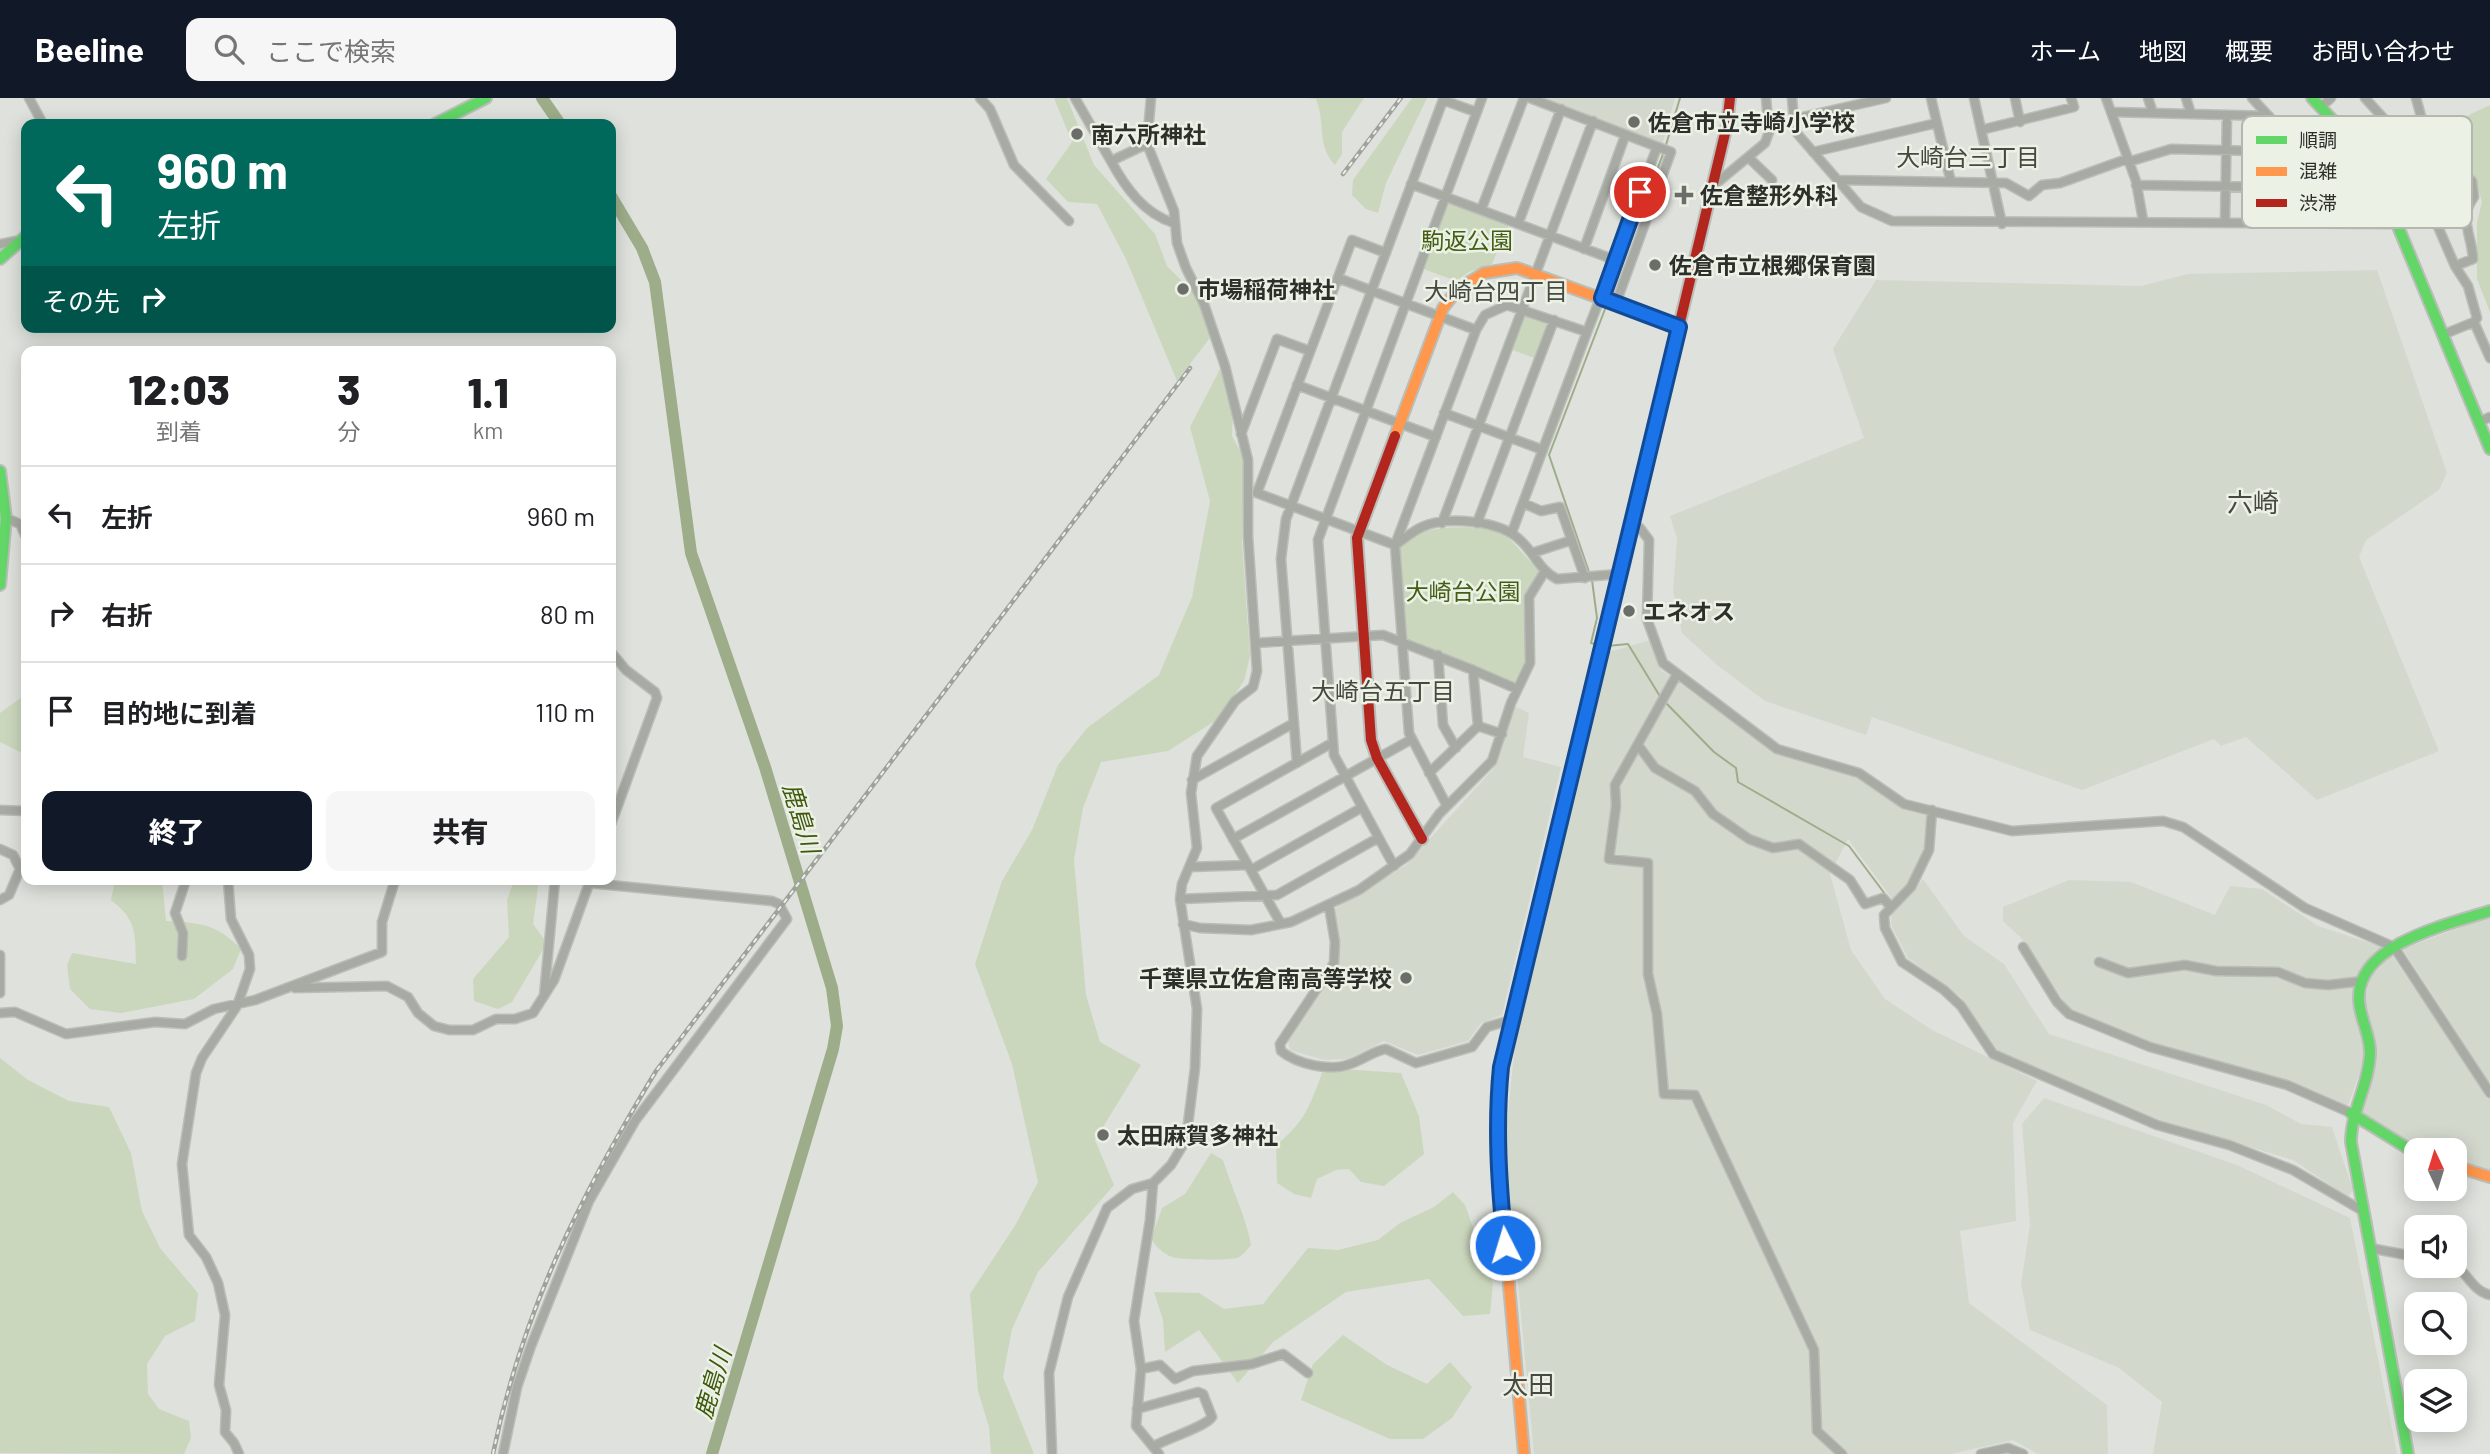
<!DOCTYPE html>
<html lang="ja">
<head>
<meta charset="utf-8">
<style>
  :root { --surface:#fff; --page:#f6f6f6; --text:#202124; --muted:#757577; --line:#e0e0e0; --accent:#111827 }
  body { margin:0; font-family:Barlow,"Noto Sans JP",sans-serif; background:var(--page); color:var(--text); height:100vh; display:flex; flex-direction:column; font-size:26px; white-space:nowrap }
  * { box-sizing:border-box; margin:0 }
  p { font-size:23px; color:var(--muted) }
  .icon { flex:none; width:38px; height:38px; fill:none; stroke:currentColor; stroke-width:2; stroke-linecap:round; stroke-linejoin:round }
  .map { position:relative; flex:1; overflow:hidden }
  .panel { position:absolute; left:21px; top:248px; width:595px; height:539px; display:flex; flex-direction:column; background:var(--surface); border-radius:14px; box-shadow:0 4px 18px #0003 }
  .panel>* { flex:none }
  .banner { position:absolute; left:21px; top:21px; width:595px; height:214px; border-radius:14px; box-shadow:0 4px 18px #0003; background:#00695c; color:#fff; overflow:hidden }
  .needle { width:46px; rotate:356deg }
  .controls { position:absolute; left:2404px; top:1040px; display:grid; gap:14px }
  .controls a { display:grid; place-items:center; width:63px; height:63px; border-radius:14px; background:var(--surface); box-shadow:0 4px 18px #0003; font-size:35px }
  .pin { position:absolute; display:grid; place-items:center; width:60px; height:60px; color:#fff; margin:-30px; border:4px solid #fff; border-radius:50%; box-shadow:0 2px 7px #0007 }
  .me { position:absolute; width:77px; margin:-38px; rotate:355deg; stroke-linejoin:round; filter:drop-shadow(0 0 5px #0008) }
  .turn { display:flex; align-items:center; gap:24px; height:147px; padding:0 21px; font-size:32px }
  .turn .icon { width:91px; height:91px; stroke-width:2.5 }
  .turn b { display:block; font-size:49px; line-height:60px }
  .then { display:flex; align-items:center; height:66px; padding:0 21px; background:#0003; gap:14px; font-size:26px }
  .eta { display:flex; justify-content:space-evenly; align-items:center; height:119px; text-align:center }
  .eta b { font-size:42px; font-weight:800; line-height:49px }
  .cta { display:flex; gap:14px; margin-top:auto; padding:14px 21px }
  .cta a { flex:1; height:80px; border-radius:14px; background:var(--accent); color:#fff; font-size:28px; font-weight:800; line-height:80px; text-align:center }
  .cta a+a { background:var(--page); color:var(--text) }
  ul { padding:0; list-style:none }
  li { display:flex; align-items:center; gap:21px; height:98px; padding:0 21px; border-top:2px solid var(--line) }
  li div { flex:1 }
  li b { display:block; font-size:26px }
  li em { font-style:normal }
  header { display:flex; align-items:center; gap:42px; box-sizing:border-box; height:98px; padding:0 35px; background:var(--accent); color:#fff }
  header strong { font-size:33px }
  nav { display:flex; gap:38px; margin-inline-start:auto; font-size:24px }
  .search { width:490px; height:63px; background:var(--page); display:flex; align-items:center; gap:18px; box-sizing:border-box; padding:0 24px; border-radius:14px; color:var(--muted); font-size:26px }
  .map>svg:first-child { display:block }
</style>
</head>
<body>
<header>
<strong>Beeline</strong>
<div class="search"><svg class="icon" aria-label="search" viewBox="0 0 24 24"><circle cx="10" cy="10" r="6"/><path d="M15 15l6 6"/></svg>ここで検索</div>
<nav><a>ホーム</a><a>地図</a><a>概要</a><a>お問い合わせ</a></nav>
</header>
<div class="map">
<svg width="2490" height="1356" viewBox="0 0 2490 1356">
  <rect width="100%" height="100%" fill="#dfe1dc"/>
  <path fill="#d3d8cc" d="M 1538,0 L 1675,0 L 1662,47 Z
    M 2377,172 L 2447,375 L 2439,392 L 2366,442 L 2359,459 L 2439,653 L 2317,702 L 2246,639 L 2221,648 L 2214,641 L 2082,692 L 1872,619 L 1866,637 L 1765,603 L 1717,567 L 1682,535 L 1673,493 L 1677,441 L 1670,418 L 1864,340 L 1833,251 L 1876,182 L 2141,188 L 2188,176 Z
    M 1651,542 L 1661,572 L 1776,655 L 1860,681 L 1915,715 L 1928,715 L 1927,748 L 1907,786 L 1893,802 L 1848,741 L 1830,776 L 1851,852 L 1885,901 L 1932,932 L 2037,983 L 2013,1025 L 2016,1123 L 1960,1133 L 1969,1205 L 2107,1307 L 2108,1356 L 2038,1356 L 2013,1342 L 1951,1356 L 1534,1356 L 1505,1047 L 1518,916 L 1609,554 Z
    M 1514,608 L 1529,615 L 1523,659 L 1561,669 L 1502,917 L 1481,925 L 1468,943 L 1418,957 L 1384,943 L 1348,961 L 1324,962 L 1290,952 L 1288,943 L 1338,866 L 1334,811 L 1406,767 L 1494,670 Z
    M 1923,781 L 1964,838 L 2004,866 L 2049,936 L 2266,1007 L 2301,1026 L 2332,1029 L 2353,1092 L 2348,1099 L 2293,1062 L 2150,1019 L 1996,953 L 1961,899 L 1908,860 L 1891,827 L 1892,816 Z
    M 2069,782 L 2131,784 L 2215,817 L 2230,788 L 2262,791 L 2318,828 L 2383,849 L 2360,878 L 2367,954 L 2348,1007 L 2342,1007 L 2260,975 L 2149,945 L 2071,913 L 2021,840 L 2003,823 L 2003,809 Z
    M 2490,818 L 2490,986 L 2403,851 Z
    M 2391,856 L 2490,1001 L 2490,1076 L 2455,1065 L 2455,1052 L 2412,1052 L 2387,1029 L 2359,1015 L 2357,1004 L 2375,956 L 2373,933 L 2364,906 L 2370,880 Z
    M 2044,1000 L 2237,1067 L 2350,1120 L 2397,1356 L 2153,1356 L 2162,1304 L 2119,1270 L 2030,1232 L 2021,1186 L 2030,1127 L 2022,1026 Z"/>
  <path fill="#cbd7bd" d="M 1054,0 L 1067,0 L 1094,67 L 1155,136 L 1167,168 L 1197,198 L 1210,240 L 1177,283 L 1126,161 L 1097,106 L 1068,104 L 1046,81 L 1072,44 Z
    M 1305,0 L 1364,0 L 1342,34 L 1342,56 L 1335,67 C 1316,46 1326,26 1316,1 Z
    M 1412,0 L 1427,0 L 1386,85 L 1378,115 L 1366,111 L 1352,97 L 1353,82 Z
    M 2490,7 L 2490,214 L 2477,181 L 2477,124 L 2482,104 L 2475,79 L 2453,59 L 2445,36 L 2471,16 Z
    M 1450,103 L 1509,126 L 1492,166 L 1469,174 L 1456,183 L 1421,170 L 1446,105 Z
    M 1527,215 L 1550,228 L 1537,261 L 1510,251 L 1523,218 Z
    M 1220,271 L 1233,310 L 1232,338 L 1244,360 L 1242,444 L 1250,558 L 1244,583 L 1218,621 L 1168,653 L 1101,664 L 1083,710 L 1074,762 L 1086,897 L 1100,944 L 1141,967 L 1095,1042 L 1114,1087 L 1038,1174 L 1012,1231 L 1003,1279 L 1034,1356 L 991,1356 L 989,1329 L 978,1293 L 970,1196 L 1016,1126 L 1038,1084 L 1012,966 L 975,866 L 1002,783 L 1032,732 L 1058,667 L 1087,630 L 1159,577 L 1192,499 L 1210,403 L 1190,329 Z
    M 1481,429 L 1505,436 L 1540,474 L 1532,488 L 1529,562 L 1516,586 L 1406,541 L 1397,454 C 1412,426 1453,430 1481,429 Z
    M 26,596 L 26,657 L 0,644 L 0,615 Z
    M 115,782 L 162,782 L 166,823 C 200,825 216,825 241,851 L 233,871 L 194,901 L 121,915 L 90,911 L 70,891 L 67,867 L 72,855 L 136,866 C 135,835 137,822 111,802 Z
    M 514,782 L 539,782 L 533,826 L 547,845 L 512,904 L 498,911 L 474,903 L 473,881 L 509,839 L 507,802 Z
    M 0,960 L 28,982 L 69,1003 L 109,1009 L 131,1055 L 142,1113 L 160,1150 L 198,1195 L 195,1223 L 165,1238 L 147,1266 L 148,1296 L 159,1311 L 189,1323 L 191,1340 L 184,1356 L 0,1355 Z
    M 1342,971 L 1401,975 L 1419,1018 L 1424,1056 L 1384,1088 L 1361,1084 L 1349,1071 L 1336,1072 L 1317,1081 L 1311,1100 L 1294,1096 L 1277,1085 L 1276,1047 C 1304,1025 1310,1008 1322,975 Z
    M 1211,1055 L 1223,1062 C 1232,1092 1246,1118 1251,1147 C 1248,1151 1243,1157 1239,1159 C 1232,1163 1179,1162 1172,1159 C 1162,1155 1157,1149 1151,1141 L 1162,1110 L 1185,1096 Z
    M 1453,1094 L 1465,1107 L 1493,1186 L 1490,1216 L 1463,1218 L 1429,1181 L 1346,1194 L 1273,1244 L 1238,1285 L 1199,1232 L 1165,1254 L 1163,1222 L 1154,1194 L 1199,1195 L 1224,1211 L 1263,1206 L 1308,1150 L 1338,1152 L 1378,1142 L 1400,1125 L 1434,1109 Z
    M 1343,1237 L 1387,1267 L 1427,1286 L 1450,1264 L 1472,1289 L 1452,1320 L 1423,1341 L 1390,1341 L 1301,1302 L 1313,1266 Z"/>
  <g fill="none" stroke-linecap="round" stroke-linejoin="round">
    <path stroke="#9ead89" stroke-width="2" d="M 1666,47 L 1680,0
      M 1610,198 L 1663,56
      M 1589,474 L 1549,357 L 1607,206
      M 1592,482 L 1597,520 L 1591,545 L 1598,547
      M 1607,548 L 1628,546 L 1661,600
      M 1665,604 L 1714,654 L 1736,670 L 1738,684 L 1849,748 L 1885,796"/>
    <path stroke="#9ead89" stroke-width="12" d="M 542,0 L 560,26
      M 611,98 L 642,150 L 655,184 L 691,455 L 765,669 L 832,890 L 837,928 L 833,951 L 712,1356"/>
    <defs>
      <path id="street" d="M 29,0 L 43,26
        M 980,0 L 990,11 L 1014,67 L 1069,123
        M 1075,0 L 1111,63 L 1147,46
        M 1151,0 L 1147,46 L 1174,113 L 1177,145 L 1186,170 L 1204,206 L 1225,268 L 1248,362 L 1248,438 L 1257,573 L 1253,589 L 1235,603 L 1197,658 L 1191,695 L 1197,750 L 1182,786 L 1180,801 L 1197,911 L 1195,970 L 1186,1042 L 1171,1067 L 1153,1085 L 1150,1122 L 1134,1223 L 1141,1271 L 1136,1328 L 1159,1356
        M 1530,0 L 1671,54 L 1616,205
        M 1792,0 L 1795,33 L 1861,109 L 1892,123 L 2397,126
        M 1931,0 L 1951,84
        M 1974,0 L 2002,126
        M 2015,0 L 2020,24
        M 2106,0 L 2136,83 L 2143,122
        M 2148,0 L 2153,15
        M 2186,0 L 2191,16
        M 2252,0 L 2321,75 L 2345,125
        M 2365,0 L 2386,23 L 2413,71 L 2455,168 L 2468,188 L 2477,220 L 2474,224 L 2442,237
        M 2321,9 L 2331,0
        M 2111,14 L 2269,18
        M 1794,21 L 1886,0
        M 1981,32 L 2074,9 L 2071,0
        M 2400,47 L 2425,33 L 2416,0
        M 1813,54 L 1937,25
        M 1749,60 L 1772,82
        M 1111,63 C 1125,89 1144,116 1174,125
        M 2128,64 L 2171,51 L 2303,54
        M 1837,82 L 2006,85 L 2029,98 L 2042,87 L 2060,85 L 2127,61
        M 1411,86 L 1615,162 L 1657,49
        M 2136,87 L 2328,90
        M 1712,89 L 1765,45 L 1769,34 L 1766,0
        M 2422,92 L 2464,77 L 2472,83 L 2474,99 C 2458,120 2472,137 2473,161 L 2455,168
        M 1481,112 L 1524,0
        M 2225,124 L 2227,17
        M 1518,126 L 1561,11
        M 2398,128 L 2431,112
        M 0,146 L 16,143
        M 1584,151 L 1625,38
        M 1338,180 L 1476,232 L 1395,447 L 1257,395 L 1352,142 L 1386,155
        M 2474,224 L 2490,260
        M 1476,232 L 1485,217 L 1507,207 L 1587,234 L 1512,434
        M 1587,234 L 1615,162
        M 1297,287 L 1436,339
        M 1444,315 L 1543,352
        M 2479,324 L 2490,319
        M 1241,336 L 1277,241 L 1310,253
        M 1523,405 L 1541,413 L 1560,409 L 1585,480
        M 6,420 L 20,426 L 26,439
        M 1442,425 L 1593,23
        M 1477,425 L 1554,222
        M 1632,427 L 1640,430 L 1649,442 L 1647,521 L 1663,565 L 1777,651 L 1859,675 L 1904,706 L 2012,733 L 2163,723 L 2183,729 L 2305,810 L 2394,849 L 2490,995
        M 1532,455 L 1572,442
        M 1255,545 L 1383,537 L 1473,572 L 1478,628 L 1429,675
        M 611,554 L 626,572 L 655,594 L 657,600 L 611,726
        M 1438,557 L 1443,627 L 1456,650
        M 1473,572 L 1517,591
        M 1676,578 L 1615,687 L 1616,708 L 1609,761 L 1648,765 L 1648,876 L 1657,916 L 1664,996 L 1695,997 L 1814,1252 L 1817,1333 L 1842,1356
        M 1478,628 L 1502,636
        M 1638,647 L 1655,670 L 1695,693 L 1713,716 L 1749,741 L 1773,750 L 1799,746 L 1850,782 L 1865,806 L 1883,800 L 1891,809
        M 1297,665 L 1281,461 L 1286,421 L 1443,2 L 1476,14
        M 1192,682 L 1294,625
        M 1447,708 L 1409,635 L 1395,447 C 1404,441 1413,433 1422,429 C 1447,417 1501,423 1520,442 C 1534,454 1539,472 1557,481 L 1620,476
        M 0,712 L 26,713
        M 1932,712 L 1929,752 L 1911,789 L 1884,817 L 1885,830 L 1902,864 L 1944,892 L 1961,908 L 1993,956 L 2157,1027 L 2229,1047 L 2293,1072 L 2363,1113
        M 1233,741 L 1412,641
        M 0,751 L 13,757 L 20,771 L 9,797 L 0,802
        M 1394,768 L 1334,657 L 1318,442 L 1482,0
        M 1190,769 L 1248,767
        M 1251,772 L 1361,710
        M 228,782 L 231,821 L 249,857 L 250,871 L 237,908 L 202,960 L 196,975 L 182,1066 L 189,1137 L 206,1159 L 218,1185 L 225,1217 L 219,1287 L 226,1312 L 225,1334 L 234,1345 L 239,1356
        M 1180,801 L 1277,797 L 1378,740
        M 1329,808 L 1335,844 L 1334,865 L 1280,946 L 1281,953 C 1297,966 1330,974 1350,966 C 1363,962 1373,953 1386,951 L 1416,965 L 1472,949 L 1487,929 L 1511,922
        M 1183,826 L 1200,830 L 1251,832 L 1291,824 L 1359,792 L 1410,756 L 1439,716 L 1492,663 L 1511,605 L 1530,565 L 1529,499 L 1545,473
        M 1281,826 L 1216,710 L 1332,645
        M 2023,849 L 2057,904 L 2069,916 L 2150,949 L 2287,987 L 2351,1015
        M 0,857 L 0,895
        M 182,858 L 183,835 L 175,815 L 186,782
        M 2099,864 L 2128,875 L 2185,867 L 2216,873 L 2278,874 L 2305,885 L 2328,887 L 2363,883
        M 295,890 L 387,888 L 408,899 L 418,915 L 434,928 L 449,932 L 473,932 L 496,921 L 515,921 L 533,915 L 554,882 L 590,783
        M 544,898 L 555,782
        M 0,915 L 15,914 L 66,936 L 155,924 L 185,926 L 214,911 L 255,902 L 382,854 L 382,824 L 395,782
        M 2370,1150 L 2417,1159
        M 2455,1167 C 2468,1176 2473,1193 2490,1197
        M 1141,1271 L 1160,1267 L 1175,1281 L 1193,1273 L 1252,1266 L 1283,1256 L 1308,1275
        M 1137,1311 L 1198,1294 L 1203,1296 L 1212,1319 C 1205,1329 1168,1340 1154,1348
        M 503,1356 L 517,1289 L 531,1248 L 589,1103 L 635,1023 L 787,821 L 779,806 L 772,803 L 589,785
        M 1052,1356 L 1049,1275 L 1068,1199 L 1107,1110 L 1132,1091 L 1153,1085
        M 1981,1356 L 2008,1350 L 2023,1356"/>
      <path id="fast" d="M 2312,0 L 2356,47 L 2397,126 L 2490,351
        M 435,26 L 486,0
        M 0,161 L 26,138
        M 0,373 L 6,420 L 0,487
        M 2351,1015 L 2417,1056
        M 1497,1052 L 1501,969 L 1648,358
        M 2408,1356 L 2351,1044 C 2351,1013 2369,986 2370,956 C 2371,936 2358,918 2359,898 C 2360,845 2450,826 2490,813"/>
      <path id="slow" d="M 1395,338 L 1443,210 L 1457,192 L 1484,175 L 1517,170 L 1679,229
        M 1497,1052 L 1524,1356
        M 2455,1068 L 2490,1079"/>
      <path id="jam" d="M 1395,338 L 1357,440 L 1371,642 L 1377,660 L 1422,741
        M 1648,358 L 1727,27 L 1730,0"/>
    </defs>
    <use href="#street" stroke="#bbbdb9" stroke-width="11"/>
    <use href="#fast" stroke="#bbbdb9" stroke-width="14"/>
    <use href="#slow" stroke="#bbbdb9" stroke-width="14"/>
    <use href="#jam" stroke="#bbbdb9" stroke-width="14"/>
    <use href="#street" stroke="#a7aba3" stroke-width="8"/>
    <use href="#fast" stroke="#63d668" stroke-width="10"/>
    <use href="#slow" stroke="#ff974d" stroke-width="10"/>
    <use href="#jam" stroke="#b3261e" stroke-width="10"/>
    <defs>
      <path id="rail" d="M 1343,76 L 1401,0
        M 493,1356 C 522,1213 581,1097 656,973 L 1190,270"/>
    </defs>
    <use href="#rail" stroke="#9fa29c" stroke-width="4.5"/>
    <use href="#rail" stroke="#ecf1e6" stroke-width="2" stroke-dasharray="5" stroke-linecap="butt"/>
  </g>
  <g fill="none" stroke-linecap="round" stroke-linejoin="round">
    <defs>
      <path id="route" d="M 1505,1147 C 1499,1087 1495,1029 1501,969 L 1679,229 L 1602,200 L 1640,94"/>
    </defs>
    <use href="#route" stroke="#114b97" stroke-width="18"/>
    <use href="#route" stroke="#1a73e8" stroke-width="12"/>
  </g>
  <g fill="#6b6d69" stroke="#ecf1e6" stroke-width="2.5">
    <circle cx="1634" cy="24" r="7"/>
    <circle cx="1077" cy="36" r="7"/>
    <path d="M1680.5 86.5h7v7h7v7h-7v7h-7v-7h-7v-7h7z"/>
    <circle cx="1655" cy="167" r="7"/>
    <circle cx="1183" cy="191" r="7"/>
    <circle cx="1629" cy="513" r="7"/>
    <circle cx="1406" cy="880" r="7"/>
    <circle cx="1103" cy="1037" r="7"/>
  </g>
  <g text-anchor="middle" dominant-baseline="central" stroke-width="5" stroke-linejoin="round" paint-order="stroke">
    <g font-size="23" font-weight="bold" fill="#2d2f2b" stroke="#ecf1e6" text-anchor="start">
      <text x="1648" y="24">佐倉市立寺崎小学校</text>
      <text x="1091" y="36">南六所神社</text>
      <text x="1700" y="97">佐倉整形外科</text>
      <text x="1669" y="167">佐倉市立根郷保育園</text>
      <text x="1197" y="191">市場稲荷神社</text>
      <text x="1643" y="513">エネオス</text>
      <text x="1392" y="880" text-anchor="end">千葉県立佐倉南高等学校</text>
      <text x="1117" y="1037">太田麻賀多神社</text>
    </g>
    <g font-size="23" fill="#445e14" stroke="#ecf1e6">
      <text x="1467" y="142">駒返公園</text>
      <text x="1463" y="493">大崎台公園</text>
    </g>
    <g font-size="24" fill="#454940" stroke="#ecf1e6">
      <text x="1968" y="58">大崎台三丁目</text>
      <text x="1496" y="192">大崎台四丁目</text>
      <text x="1383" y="592">大崎台五丁目</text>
    </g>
    <g font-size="24" font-style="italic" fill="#3e580c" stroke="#ecf1e6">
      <text transform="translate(802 720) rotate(73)">鹿島川</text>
      <text transform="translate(712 1285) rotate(-73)">鹿島川</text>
    </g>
    <g font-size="26" fill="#454940" stroke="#ecf1e6">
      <text x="2253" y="403">六崎</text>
      <text x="1528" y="1285">太田</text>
    </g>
  </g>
  <rect x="2242" y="18" width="230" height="112" rx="10" fill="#ecf1e6" stroke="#b3b7ae" stroke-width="2"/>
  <rect x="2256" y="38" width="31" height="8" fill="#63d668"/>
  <rect x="2256" y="69" width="31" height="9" fill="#ff974d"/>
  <rect x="2256" y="101" width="31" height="8" fill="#b3261e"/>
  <g font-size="19" fill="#2d2f2b">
    <text x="2299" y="49">順調</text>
    <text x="2299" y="80">混雑</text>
    <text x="2299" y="112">渋滞</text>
  </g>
</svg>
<div class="controls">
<a><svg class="needle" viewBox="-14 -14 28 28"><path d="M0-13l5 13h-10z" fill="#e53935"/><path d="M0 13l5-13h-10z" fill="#757577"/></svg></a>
<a><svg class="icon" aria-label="sound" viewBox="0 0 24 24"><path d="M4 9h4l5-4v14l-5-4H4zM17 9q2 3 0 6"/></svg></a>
<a><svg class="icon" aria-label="search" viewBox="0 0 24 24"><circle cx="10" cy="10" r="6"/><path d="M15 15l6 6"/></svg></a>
<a><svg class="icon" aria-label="layers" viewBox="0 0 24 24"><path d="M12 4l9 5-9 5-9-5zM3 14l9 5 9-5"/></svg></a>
</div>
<div class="pin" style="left:1640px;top:94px;background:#d93025"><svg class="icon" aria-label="arrive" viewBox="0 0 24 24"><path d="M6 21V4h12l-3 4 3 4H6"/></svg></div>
<svg class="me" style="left:1505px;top:1147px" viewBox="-20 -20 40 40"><circle r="17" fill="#1a73e8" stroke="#fff" stroke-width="3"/><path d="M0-11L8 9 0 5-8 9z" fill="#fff"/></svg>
<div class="banner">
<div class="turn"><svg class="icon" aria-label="left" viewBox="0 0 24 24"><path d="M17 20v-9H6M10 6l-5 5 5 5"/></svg><div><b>960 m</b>左折</div></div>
<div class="then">その先<svg class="icon" aria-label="right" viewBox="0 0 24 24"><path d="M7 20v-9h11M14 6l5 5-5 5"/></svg></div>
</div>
<section class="panel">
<div class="eta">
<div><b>12:03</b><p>到着</p></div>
<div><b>3</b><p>分</p></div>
<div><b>1.1</b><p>km</p></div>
</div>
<ul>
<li><svg class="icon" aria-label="left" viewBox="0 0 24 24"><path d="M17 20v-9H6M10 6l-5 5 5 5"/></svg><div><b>左折</b></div><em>960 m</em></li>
<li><svg class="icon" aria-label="right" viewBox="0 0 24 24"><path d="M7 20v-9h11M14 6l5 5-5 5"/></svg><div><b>右折</b></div><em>80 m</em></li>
<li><svg class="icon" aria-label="arrive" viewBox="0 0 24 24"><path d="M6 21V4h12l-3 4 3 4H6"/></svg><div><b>目的地に到着</b></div><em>110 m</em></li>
</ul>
<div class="cta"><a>終了</a><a>共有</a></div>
</section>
</div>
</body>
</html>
